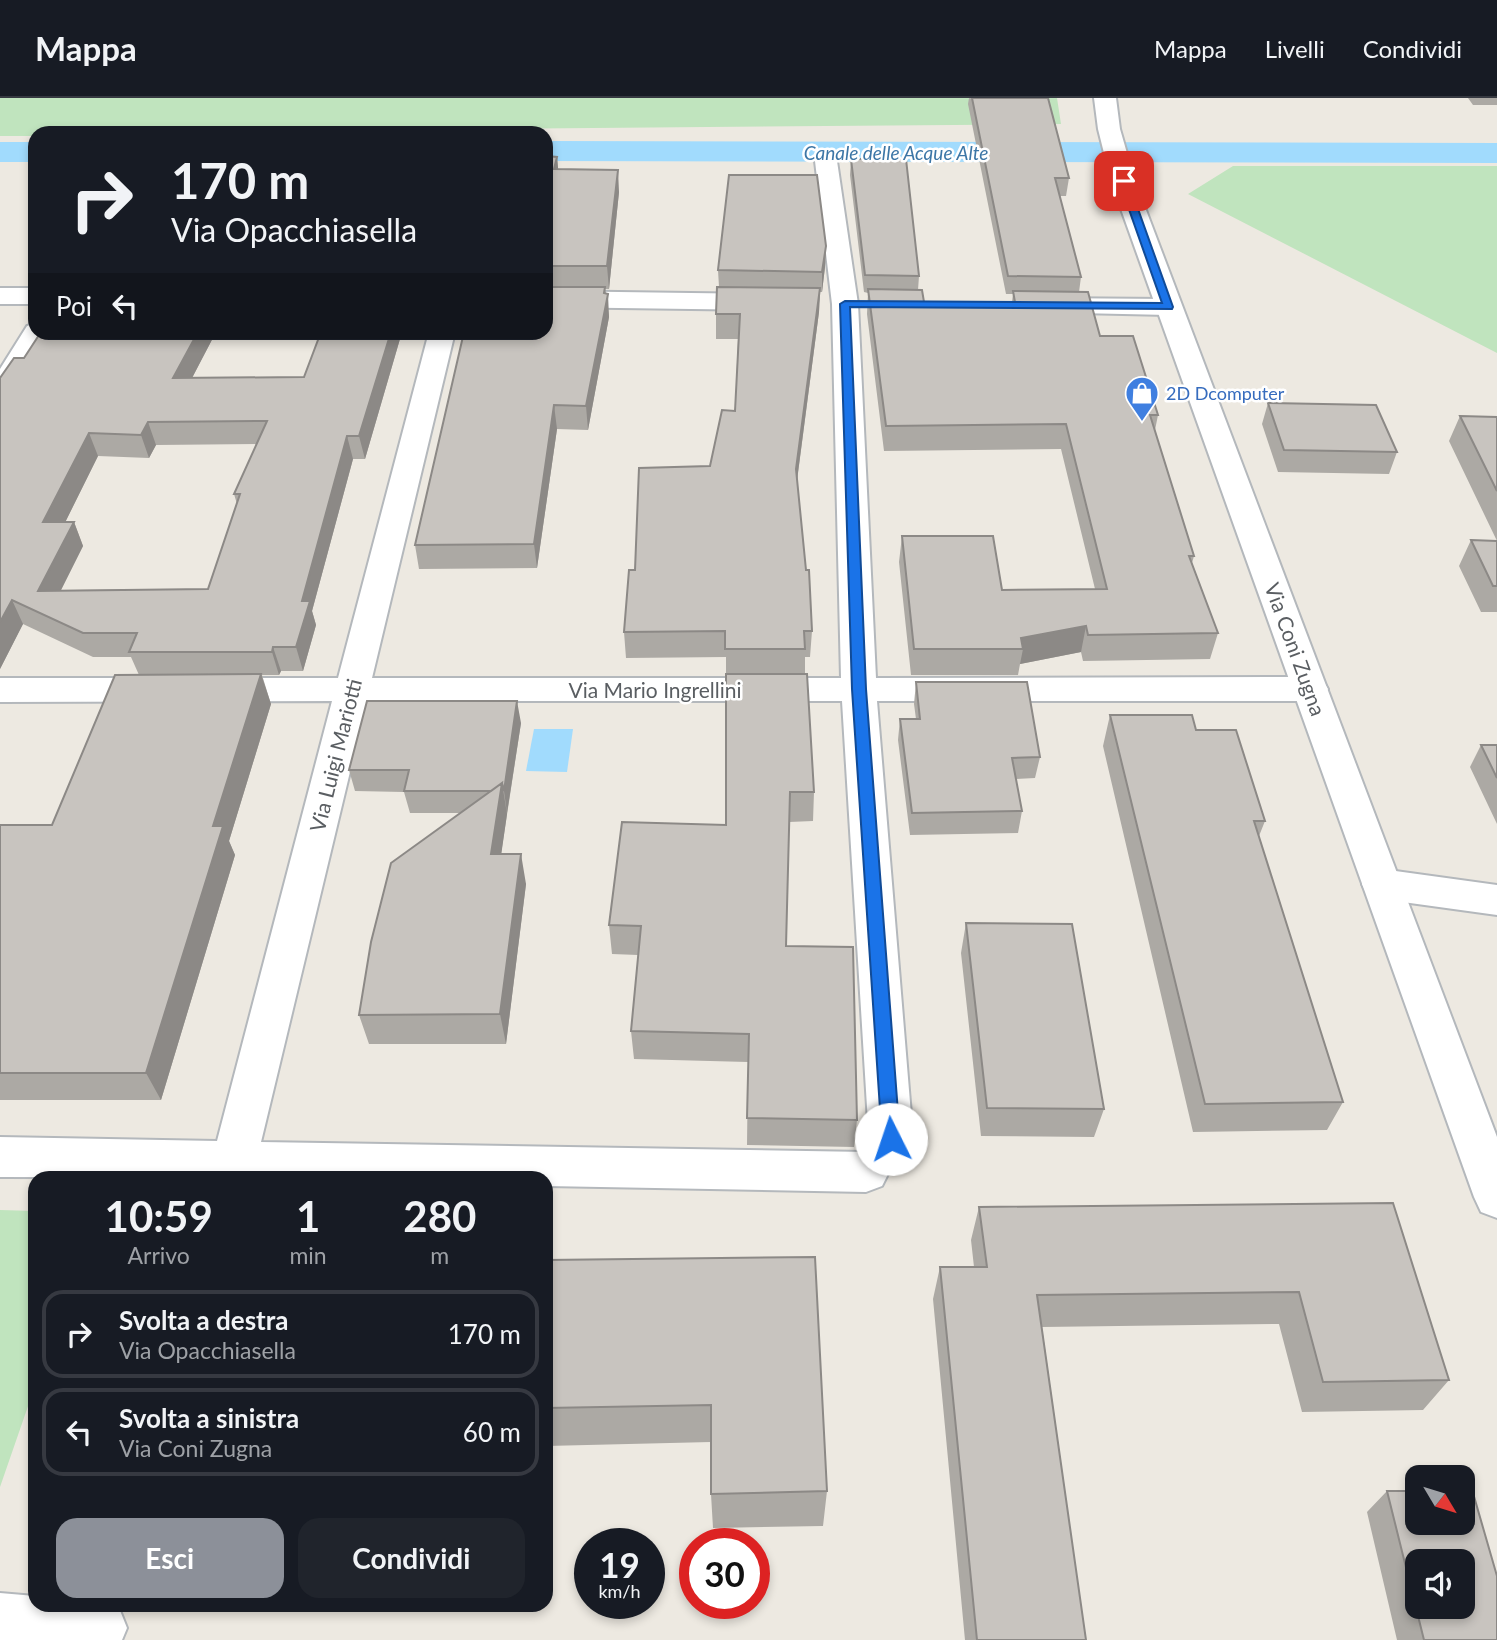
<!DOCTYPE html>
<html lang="it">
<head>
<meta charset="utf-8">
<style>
  :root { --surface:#171b24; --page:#20242c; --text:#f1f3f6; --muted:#9ea1a6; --line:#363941; --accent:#8c9099 }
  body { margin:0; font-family:Lato,sans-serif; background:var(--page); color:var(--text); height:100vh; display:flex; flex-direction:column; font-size:26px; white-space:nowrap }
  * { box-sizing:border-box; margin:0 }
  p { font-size:23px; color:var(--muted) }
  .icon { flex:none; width:38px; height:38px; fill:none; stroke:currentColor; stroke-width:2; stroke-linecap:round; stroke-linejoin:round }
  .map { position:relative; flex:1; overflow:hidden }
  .details { position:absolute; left:28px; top:1073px; width:525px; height:441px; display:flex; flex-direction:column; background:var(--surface); border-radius:21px; box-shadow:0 4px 10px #0003 }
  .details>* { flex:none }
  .top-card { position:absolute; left:28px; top:28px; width:525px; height:214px; border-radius:21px; box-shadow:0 4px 10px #0003; background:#171b24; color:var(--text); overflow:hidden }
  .needle { width:46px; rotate:128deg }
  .tools { position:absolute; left:1405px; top:1367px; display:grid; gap:14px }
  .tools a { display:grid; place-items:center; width:70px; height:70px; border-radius:14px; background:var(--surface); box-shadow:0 4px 10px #0003; font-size:35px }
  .speed { position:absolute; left:574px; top:1430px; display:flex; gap:14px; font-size:35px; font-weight:700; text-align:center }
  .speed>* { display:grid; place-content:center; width:91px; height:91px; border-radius:50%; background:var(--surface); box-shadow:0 4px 10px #0003; line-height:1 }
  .speed small { font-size:18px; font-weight:400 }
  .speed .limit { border:10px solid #d22; background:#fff; color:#111 }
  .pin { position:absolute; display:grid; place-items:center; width:60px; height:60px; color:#fff; margin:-30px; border-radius:14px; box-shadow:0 4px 10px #0006 }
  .me { position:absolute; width:77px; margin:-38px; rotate:356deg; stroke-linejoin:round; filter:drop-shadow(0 0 5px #0008) }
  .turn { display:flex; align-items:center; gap:24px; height:147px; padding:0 28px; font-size:32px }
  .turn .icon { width:91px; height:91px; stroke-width:2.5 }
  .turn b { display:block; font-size:49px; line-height:60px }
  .then { display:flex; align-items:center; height:66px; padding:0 28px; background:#0003; gap:14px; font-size:26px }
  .eta { display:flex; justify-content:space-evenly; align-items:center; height:119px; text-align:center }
  .eta b { font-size:42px; font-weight:700; line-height:49px }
  .cta { display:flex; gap:14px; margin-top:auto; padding:14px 28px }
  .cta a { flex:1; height:80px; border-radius:21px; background:var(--accent); color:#fff; font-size:28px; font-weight:700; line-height:80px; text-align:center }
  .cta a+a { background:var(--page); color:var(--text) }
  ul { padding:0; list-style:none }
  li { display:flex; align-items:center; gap:21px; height:88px; margin:0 14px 10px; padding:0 14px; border:4px solid var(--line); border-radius:21px }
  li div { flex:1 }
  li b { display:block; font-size:26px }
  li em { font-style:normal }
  header { display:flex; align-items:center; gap:42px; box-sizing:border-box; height:98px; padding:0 35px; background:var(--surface); border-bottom:2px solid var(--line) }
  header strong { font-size:33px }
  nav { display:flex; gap:38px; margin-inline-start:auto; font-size:24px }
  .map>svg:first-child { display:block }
</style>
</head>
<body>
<header>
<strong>Mappa</strong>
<nav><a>Mappa</a><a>Livelli</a><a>Condividi</a></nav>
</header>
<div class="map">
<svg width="1497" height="1542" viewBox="0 0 1497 1542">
  <rect width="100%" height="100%" fill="#ede9e1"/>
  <path fill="#c0e4be" d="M 0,0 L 1057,0 L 1061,26 L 35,35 L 35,38 L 0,38 Z
    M 1233,68 L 1497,68 L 1497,255 L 1188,96 Z
    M 0,1112 L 35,1113 L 35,1288 L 0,1389 Z"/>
  <path fill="#a1dbfd" d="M 534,631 L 573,631 L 567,674 L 526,673 Z"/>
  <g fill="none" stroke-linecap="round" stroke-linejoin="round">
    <path fill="#a1dbfd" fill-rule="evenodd" d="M 546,43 L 1497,45 L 1497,65 L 546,63 Z
      M 0,44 L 35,44 L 35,64 L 0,64 Z"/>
    <defs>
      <path id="minor" d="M 826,56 L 834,58 L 837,63 L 858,206 L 876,580 L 1311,579 L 1323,583 L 1328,591 L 1323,599 L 1311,603 L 877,603 L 913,1041 L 907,1055 L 891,1060 L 875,1055 L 869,1041 L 842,603 L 367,603 L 261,1044 L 866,1054 L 882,1060 L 889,1074 L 882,1088 L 866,1094 L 546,1088 L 546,1080 L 0,1079 L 0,1039 L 217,1043 L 332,603 L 0,604 L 0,580 L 338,580 L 429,234 L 455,234 L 372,580 L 841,580 L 832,206 L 815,63 L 818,58 Z
        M 0,190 L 35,190 L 35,206 L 0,206 Z
        M 546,193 L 767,196 L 776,199 L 780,204 L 776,209 L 767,212 L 546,209 Z
        M 1041,200 L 1168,201 L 1177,203 L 1181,209 L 1177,215 L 1168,217 L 1032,214 L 1028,208 L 1032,202 Z
        M 35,226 L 35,234 L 49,234 L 10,300 L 0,302 L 0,271 L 27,228 Z
        M 1381,771 L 1497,787 L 1497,817 L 1381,801 L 1367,796 L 1362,786 L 1367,776 Z
        M 0,1495 L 35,1498 L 35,1507 L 110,1507 L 119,1510 L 127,1530 L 122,1542 L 0,1542 Z"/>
      <path id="tertiary" d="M 1094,0 L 1116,0 L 1120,31 L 1135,83 L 1497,1039 L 1497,1120 L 1481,1114 L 1474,1099 L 1111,83 L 1098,31 Z"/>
    </defs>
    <use href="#minor" stroke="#b4b8bc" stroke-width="4"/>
    <use href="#tertiary" stroke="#b4b8bc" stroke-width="4"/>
    <use href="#minor" fill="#fff" fill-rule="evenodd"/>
    <use href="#tertiary" fill="#fff" fill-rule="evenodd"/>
  </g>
  <path fill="#aca9a4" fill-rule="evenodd" d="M 969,0 L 1048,0 L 1069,80 L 1066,98 L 1060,98 L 1081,179 L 1079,194 L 1100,238 L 1158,317 L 1155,332 L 1194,458 L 1192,465 L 1218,535 L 1210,561 L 1083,563 L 1081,554 L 1020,566 L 1018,577 L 911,577 L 899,464 L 902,438 L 1002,492 L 1095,491 L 1061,351 L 884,353 L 867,216 L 868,195 L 864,194 L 850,77 L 851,61 L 919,178 L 918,192 L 924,204 L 1012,204 L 1013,196 L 1006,196 L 968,6 Z
    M 1468,0 L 1497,0 L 1497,7 L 1473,7 Z
    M 546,58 L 557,59 L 558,71 L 619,94 L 609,191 L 605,191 L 609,219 L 588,332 L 557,331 L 537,470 L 419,471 L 415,447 L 546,234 Z
    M 826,148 L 825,169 L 822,194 L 820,194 L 819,214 L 797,383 L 812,533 L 810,559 L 805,559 L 805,576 L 814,694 L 813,723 L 789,724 L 786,848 L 857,1022 L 854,1049 L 747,1047 L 748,964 L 634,961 L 631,933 L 638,857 L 612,856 L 609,827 L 726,727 L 726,559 L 626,560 L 624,534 L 635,472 L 710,368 L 735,313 L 738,241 L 716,241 L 716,216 L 719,189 L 718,172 Z
    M 41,234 L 216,234 L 192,280 L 304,279 L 402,234 L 365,361 L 353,361 L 312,513 L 316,527 L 303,573 L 281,573 L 279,577 L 262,577 L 271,606 L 229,743 L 235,757 L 161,1002 L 0,1002 L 0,727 L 52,727 L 139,577 L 131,559 L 93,559 L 23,526 L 0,571 L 24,260 ZM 257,346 L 234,396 L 237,406 L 208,491 L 61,492 L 83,448 L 74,424 L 65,424 L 98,358 L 149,360 L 156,347 Z
    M 1268,305 L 1397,354 L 1389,376 L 1278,374 L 1262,326 Z
    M 1460,318 L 1497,319 L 1497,514 L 1481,514 L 1459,468 L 1471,442 L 1497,443 L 1449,343 Z
    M 916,584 L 1040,659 L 1035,680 L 1016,681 L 1022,713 L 1018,735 L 910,737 L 898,642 L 900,621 L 916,621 L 914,606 Z
    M 1110,617 L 1196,632 L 1265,723 L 1259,738 L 1343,1004 L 1327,1032 L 1193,1034 L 1103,648 Z
    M 521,625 L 501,756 L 526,786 L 506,946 L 369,946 L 359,917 L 461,715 L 410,715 L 404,694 L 355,693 L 349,672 Z
    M 1481,647 L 1497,647 L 1497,726 L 1470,669 Z
    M 966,825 L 1104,1011 L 1094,1039 L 981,1038 L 961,855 Z
    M 1393,1105 L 1449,1282 L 1423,1312 L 1302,1314 L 1279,1226 L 1042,1229 L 1086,1542 L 965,1542 L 933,1201 L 940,1169 L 974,1169 L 971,1142 L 979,1109 Z
    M 546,1162 L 827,1393 L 823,1428 L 713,1430 L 711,1396 L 711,1344 L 546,1348 Z
    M 1387,1393 L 1497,1542 L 1397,1542 L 1367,1414 Z"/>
  <path fill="#8c8986" d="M 557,59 L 559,80 L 554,71 Z
    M 618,72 L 619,94 L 609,191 L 607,168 Z
    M 826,148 L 825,169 L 822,194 L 822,174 Z
    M 605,189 L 606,204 L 608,196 L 609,219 L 588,332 L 586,308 Z
    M 820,190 L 819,214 L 795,397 L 796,371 Z
    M 198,234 L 216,234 L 180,303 L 173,280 Z
    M 391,234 L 402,234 L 365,361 L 359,338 Z
    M 554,307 L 557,331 L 537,470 L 534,446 Z
    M 148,324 L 156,347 L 149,360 L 141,337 Z
    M 89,335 L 98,358 L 54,447 L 43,424 Z
    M 347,338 L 353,361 L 312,513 L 316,527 L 303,573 L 296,549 L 302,503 Z
    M 74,424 L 83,448 L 49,516 L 38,493 Z
    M 12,502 L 23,526 L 0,571 L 0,524 Z
    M 1086,528 L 1081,554 L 1020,566 L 1023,551 L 1021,540 Z
    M 273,549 L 281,573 L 279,577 L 272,554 Z
    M 261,576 L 271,606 L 229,743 L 235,757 L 161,1002 L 146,975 L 213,728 Z
    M 517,603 L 521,625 L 507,715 L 504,693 Z
    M 502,685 L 507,716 L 497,786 L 491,756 Z
    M 521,756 L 526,786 L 506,946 L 500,916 Z"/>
  <path fill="#c8c4bf" stroke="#8c8986" stroke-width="2" fill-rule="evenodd" d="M 972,0 L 1048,0 L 1069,80 L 1055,80 L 1081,179 L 1008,178 Z
    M 546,58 L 557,59 L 554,71 L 618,72 L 607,168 L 546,168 Z
    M 851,61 L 906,61 L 919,178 L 865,177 Z
    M 729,77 L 817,77 L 826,148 L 822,174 L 718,172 Z
    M 546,189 L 605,189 L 604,195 L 608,196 L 586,308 L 554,307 L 534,446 L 415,447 L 464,234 L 546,234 Z
    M 717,189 L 820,190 L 796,371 L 806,472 L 809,472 L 812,533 L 804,533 L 805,551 L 725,551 L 725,533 L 624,534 L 629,472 L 635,472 L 639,370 L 710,368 L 722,312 L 735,313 L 740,216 L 716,216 Z
    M 868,191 L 922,192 L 924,204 L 1015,204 L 1013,193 L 1088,194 L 1100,238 L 1133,238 L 1158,317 L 1150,317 L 1194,458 L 1189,458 L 1218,535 L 1088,537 L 1086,528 L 1021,540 L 1023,551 L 914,551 L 902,438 L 993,438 L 1002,492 L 1107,491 L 1066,326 L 886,328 Z
    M 41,234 L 198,234 L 173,280 L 304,279 L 321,234 L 391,234 L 359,338 L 347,338 L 302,503 L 310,503 L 296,549 L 273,549 L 272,554 L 129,554 L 137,535 L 83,535 L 12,502 L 0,524 L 0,280 L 14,260 L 24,260 ZM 267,323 L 234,396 L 240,396 L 208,491 L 38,493 L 74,424 L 43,424 L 89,335 L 141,337 L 148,324 Z
    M 1268,305 L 1376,307 L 1397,354 L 1284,352 Z
    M 1460,318 L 1497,319 L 1497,393 Z
    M 1471,442 L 1497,443 L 1497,488 L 1493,488 Z
    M 261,576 L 213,728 L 223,728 L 146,975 L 0,975 L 0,727 L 52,727 L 115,577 Z
    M 726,576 L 807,576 L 814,694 L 790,694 L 786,848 L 853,849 L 857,1022 L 747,1020 L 749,936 L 631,933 L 641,828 L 609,827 L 622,724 L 726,727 Z
    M 916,584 L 1027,584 L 1040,659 L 1012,660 L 1022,713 L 912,715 L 900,621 L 920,621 Z
    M 367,603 L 517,603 L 504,693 L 502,685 L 491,693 L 404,693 L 409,672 L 349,672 Z
    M 1110,617 L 1192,617 L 1196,632 L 1236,632 L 1265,723 L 1254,723 L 1343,1004 L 1205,1006 Z
    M 1481,647 L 1497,647 L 1497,680 Z
    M 502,685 L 491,756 L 521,756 L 500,916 L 359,917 L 371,844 L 391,765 Z
    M 966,825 L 1072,826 L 1104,1011 L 987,1010 Z
    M 1393,1105 L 1449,1282 L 1323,1284 L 1299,1194 L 1037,1197 L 1086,1542 L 977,1542 L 940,1169 L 987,1169 L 979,1109 Z
    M 815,1159 L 827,1393 L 711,1396 L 711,1307 L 546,1310 L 546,1162 Z
    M 1387,1393 L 1418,1393 L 1418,1424 L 1463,1424 L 1463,1394 L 1473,1395 L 1497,1478 L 1497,1542 L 1424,1542 ZM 1418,1463 L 1463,1463 L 1463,1508 L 1418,1508 Z"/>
  <path fill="#1a73e8" stroke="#114b97" stroke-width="2" d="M 1124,81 L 1128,83 L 1173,209 L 1172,211 L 850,209 L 866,591 L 900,1041 L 898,1047 L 891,1049 L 885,1047 L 882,1041 L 852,591 L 840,206 L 845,203 L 1162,205 L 1119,83 Z"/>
  <defs>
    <symbol id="shop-pin" viewBox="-11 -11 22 30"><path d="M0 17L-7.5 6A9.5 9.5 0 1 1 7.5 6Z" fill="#3f7fe0" stroke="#fff"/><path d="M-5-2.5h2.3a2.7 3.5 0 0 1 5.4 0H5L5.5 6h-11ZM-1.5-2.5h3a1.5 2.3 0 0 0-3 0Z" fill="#fff"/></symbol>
  </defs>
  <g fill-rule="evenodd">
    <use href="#shop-pin" x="1123" y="276" width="38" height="52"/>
  </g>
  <g text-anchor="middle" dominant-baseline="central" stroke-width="5" stroke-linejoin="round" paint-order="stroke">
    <g font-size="18" fill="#366cbe" stroke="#fff" text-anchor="start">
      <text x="1166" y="295">2D Dcomputer</text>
    </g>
    <g font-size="19" font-style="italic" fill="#3c76a6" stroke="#fff">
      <text x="896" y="54">Canale delle Acque Alte</text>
    </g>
    <g font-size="21" fill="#5a5e62" stroke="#fff">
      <text transform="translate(1296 551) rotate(70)">Via Coni Zugna</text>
      <text x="655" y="591">Via Mario Ingrellini</text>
      <text transform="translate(335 657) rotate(-76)">Via Luigi Mariotti</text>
    </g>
  </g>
</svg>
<div class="tools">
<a><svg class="needle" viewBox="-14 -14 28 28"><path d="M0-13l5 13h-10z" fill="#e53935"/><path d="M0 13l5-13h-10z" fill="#9ea1a6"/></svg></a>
<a><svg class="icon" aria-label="sound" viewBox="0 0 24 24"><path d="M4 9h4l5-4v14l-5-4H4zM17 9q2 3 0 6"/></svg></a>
</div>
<div class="speed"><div>19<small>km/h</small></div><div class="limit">30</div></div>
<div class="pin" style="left:1124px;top:83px;background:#d93025"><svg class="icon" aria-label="arrive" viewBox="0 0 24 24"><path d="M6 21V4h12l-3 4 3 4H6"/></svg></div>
<svg class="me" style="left:891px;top:1041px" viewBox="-20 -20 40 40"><circle r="19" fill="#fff"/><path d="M0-13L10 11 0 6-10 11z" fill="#1a73e8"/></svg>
<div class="top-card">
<div class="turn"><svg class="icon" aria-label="right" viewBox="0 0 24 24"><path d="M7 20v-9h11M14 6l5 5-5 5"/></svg><div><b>170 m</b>Via Opacchiasella</div></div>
<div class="then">Poi<svg class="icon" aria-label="left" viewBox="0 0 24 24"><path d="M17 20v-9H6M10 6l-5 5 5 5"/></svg></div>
</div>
<section class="details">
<div class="eta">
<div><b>10:59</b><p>Arrivo</p></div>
<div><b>1</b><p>min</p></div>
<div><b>280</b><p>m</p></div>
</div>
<ul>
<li><svg class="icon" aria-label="right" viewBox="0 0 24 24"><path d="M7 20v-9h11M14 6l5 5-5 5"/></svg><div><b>Svolta a destra</b><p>Via Opacchiasella</p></div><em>170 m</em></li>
<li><svg class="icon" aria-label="left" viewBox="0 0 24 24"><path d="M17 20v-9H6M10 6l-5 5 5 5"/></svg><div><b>Svolta a sinistra</b><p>Via Coni Zugna</p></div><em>60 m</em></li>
</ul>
<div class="cta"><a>Esci</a><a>Condividi</a></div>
</section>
</div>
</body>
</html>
